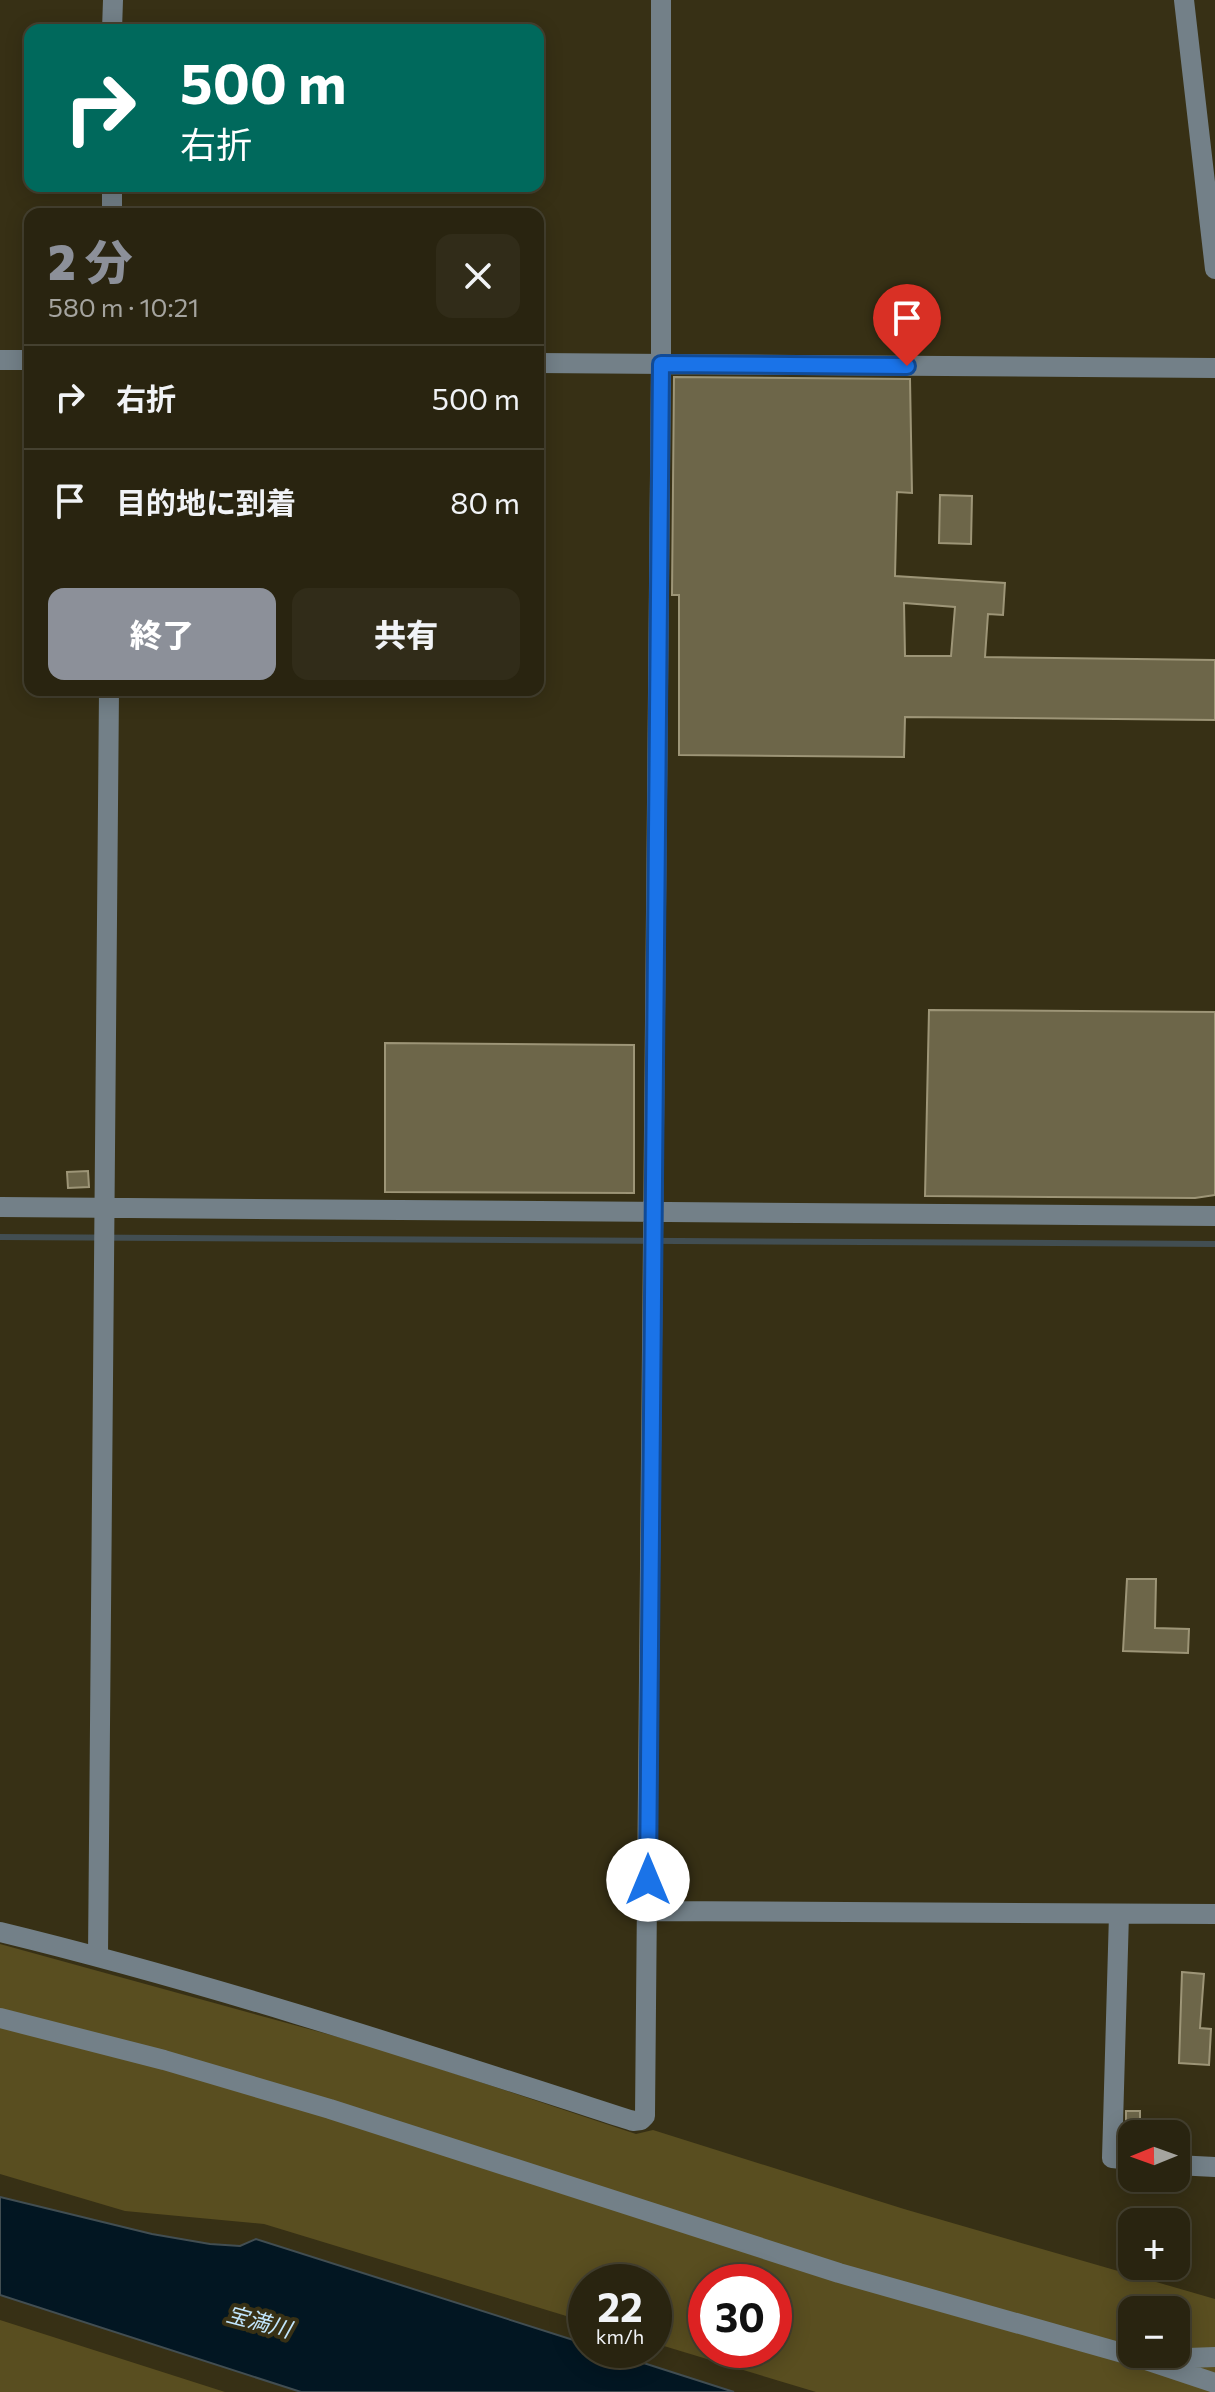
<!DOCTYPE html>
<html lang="ja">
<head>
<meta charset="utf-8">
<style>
  :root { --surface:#292410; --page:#312c19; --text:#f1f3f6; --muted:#a5a49f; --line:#454130; --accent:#8c9099 }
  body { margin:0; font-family:Commissioner,"Noto Sans JP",sans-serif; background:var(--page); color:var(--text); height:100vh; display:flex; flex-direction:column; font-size:30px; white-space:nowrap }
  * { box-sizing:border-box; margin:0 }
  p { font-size:26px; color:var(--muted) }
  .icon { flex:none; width:44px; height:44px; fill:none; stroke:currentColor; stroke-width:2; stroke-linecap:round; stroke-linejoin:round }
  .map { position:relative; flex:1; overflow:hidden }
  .sheet { position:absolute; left:24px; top:208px; width:520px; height:488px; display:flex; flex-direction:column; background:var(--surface); border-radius:16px; box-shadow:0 4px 20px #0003,0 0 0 2px var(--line) }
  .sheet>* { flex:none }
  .guide { position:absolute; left:24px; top:24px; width:520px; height:168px; border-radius:16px; box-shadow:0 4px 20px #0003,0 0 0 2px var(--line); background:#00695c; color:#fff; overflow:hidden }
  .needle { width:52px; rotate:269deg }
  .buttons { position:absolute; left:1118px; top:2120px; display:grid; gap:16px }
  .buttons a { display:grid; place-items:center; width:72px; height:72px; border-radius:16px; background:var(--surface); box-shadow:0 4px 20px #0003,0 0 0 2px var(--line); font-size:40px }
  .speed { position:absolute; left:568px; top:2264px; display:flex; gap:16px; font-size:40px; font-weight:700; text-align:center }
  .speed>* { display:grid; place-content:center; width:104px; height:104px; border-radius:50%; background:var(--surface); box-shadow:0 4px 20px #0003,0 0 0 2px var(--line); line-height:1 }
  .speed small { font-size:20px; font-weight:400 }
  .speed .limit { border:12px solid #d22; background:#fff; color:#111 }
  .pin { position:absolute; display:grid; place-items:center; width:68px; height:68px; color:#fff; margin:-82px -34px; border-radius:50% 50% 50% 0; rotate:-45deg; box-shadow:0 0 8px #0007 }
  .pin .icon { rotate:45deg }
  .me { position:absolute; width:88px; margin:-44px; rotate:0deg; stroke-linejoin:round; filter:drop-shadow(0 0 6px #0008) }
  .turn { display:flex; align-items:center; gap:28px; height:168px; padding:0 24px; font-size:36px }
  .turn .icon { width:104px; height:104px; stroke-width:2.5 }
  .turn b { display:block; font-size:56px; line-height:68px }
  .round { display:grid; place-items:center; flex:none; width:84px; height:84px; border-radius:16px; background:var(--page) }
  .overview { display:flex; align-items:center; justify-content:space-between; height:136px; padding:0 24px }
  h1 { font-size:48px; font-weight:800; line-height:60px; color:var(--accent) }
  .primary-button { display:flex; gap:16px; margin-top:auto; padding:16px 24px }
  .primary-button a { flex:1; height:92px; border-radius:16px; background:var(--accent); color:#fff; font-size:32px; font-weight:800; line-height:92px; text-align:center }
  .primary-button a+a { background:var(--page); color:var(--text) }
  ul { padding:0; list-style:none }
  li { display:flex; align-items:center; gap:24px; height:104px; padding:0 24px; border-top:2px solid var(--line) }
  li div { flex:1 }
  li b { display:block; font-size:30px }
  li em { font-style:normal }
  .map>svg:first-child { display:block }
</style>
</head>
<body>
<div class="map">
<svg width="1215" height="2392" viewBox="0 0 1215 2392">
  <rect width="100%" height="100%" fill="#373015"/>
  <path fill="#594e20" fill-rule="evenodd" d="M 0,1944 L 378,2048 L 636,2134 L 653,2130 L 904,2209 L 1215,2299 L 1215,2392 L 816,2392 L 654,2343 L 654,2282 L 586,2282 L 586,2322 L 264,2224 L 125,2211 L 0,2174 ZM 706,2282 L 774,2282 L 774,2350 L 706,2350 ZM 1132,2310 L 1176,2310 L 1176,2354 L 1132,2354 Z
    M 0,2320 L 225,2392 L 0,2392 Z"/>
  <path fill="#021622" stroke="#424e52" stroke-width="2" d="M 0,2197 L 152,2234 L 210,2244 L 240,2246 L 256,2239 L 586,2344 L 586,2350 L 603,2350 L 734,2392 L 301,2392 L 0,2295 Z"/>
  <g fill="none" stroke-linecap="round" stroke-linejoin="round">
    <path stroke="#424e52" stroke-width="6" d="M 0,1237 L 1215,1244"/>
  </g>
  <path fill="#6d6649" stroke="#9d9577" stroke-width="2" fill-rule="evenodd" d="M 674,377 L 910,379 L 912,493 L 897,492 L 895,576 L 1005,583 L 1003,615 L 988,614 L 985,657 L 1215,660 L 1215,720 L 905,717 L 904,757 L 679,755 L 679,595 L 672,595 ZM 904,603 L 955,607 L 951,656 L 905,656 Z
    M 940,495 L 972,496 L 971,544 L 939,543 Z
    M 929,1010 L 1215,1012 L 1215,1195 L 1195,1198 L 925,1196 Z
    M 385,1043 L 634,1045 L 634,1193 L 385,1192 Z
    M 88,1171 L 89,1187 L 68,1188 L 67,1172 Z
    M 1127,1579 L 1156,1579 L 1155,1628 L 1189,1629 L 1188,1653 L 1123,1651 Z
    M 1182,1972 L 1204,1974 L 1200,2028 L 1211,2029 L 1209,2065 L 1179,2063 Z
    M 1126,2111 L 1140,2111 L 1140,2134 L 1126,2134 Z"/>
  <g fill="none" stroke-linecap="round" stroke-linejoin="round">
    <path stroke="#738088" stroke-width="20" d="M 1184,0 L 1215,269
      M 112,30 L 113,0
      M 112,214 L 112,186
      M 0,360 L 30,360
      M 538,363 L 1215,368
      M 0,1207 L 1215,1216
      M 647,1911 L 1215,1914
      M 1119,1914 L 1112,2158 L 1132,2160
      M 0,1932 C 214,1984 423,2053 633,2121 L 641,2120 L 645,2116 L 661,364 L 661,0
      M 98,1956 L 109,690
      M 0,2018 L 164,2060 L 330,2109 L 839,2273 L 1140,2358 L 1215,2383
      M 1176,2165 L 1215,2167
      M 1160,2359 L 1215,2357"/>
  </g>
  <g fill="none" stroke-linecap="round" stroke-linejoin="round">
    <defs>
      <path id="route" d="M 648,1880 L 661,364 L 907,366"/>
    </defs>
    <use href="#route" stroke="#114b97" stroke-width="20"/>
    <use href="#route" stroke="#1a73e8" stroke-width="14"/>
  </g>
  <g text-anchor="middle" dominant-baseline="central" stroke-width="8" stroke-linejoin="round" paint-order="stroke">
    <g font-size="22" font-style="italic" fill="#c2e6fd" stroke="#373015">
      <text transform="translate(259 2321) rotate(15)">宝満川</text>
    </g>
  </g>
</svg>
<div class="buttons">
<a><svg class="needle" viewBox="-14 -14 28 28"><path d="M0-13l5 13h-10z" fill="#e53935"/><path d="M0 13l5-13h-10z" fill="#a5a49f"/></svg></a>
<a>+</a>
<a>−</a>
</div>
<div class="speed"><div>22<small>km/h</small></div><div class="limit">30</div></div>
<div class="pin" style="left:907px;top:366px;background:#d93025"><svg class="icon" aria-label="arrive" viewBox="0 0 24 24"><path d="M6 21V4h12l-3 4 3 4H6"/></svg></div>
<svg class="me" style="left:648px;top:1880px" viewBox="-20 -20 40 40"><circle r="19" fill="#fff"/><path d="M0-13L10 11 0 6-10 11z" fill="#1a73e8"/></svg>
<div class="guide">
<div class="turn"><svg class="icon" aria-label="right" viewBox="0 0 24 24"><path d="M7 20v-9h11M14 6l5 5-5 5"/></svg><div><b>500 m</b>右折</div></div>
</div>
<section class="sheet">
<div class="overview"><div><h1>2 分</h1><p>580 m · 10:21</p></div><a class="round"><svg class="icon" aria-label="close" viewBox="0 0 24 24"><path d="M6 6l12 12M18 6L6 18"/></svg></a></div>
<ul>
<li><svg class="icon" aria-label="right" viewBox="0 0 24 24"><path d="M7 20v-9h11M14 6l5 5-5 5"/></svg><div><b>右折</b></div><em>500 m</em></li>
<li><svg class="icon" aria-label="arrive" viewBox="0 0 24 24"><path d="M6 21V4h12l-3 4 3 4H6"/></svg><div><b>目的地に到着</b></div><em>80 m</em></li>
</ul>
<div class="primary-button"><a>終了</a><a>共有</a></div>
</section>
</div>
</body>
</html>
